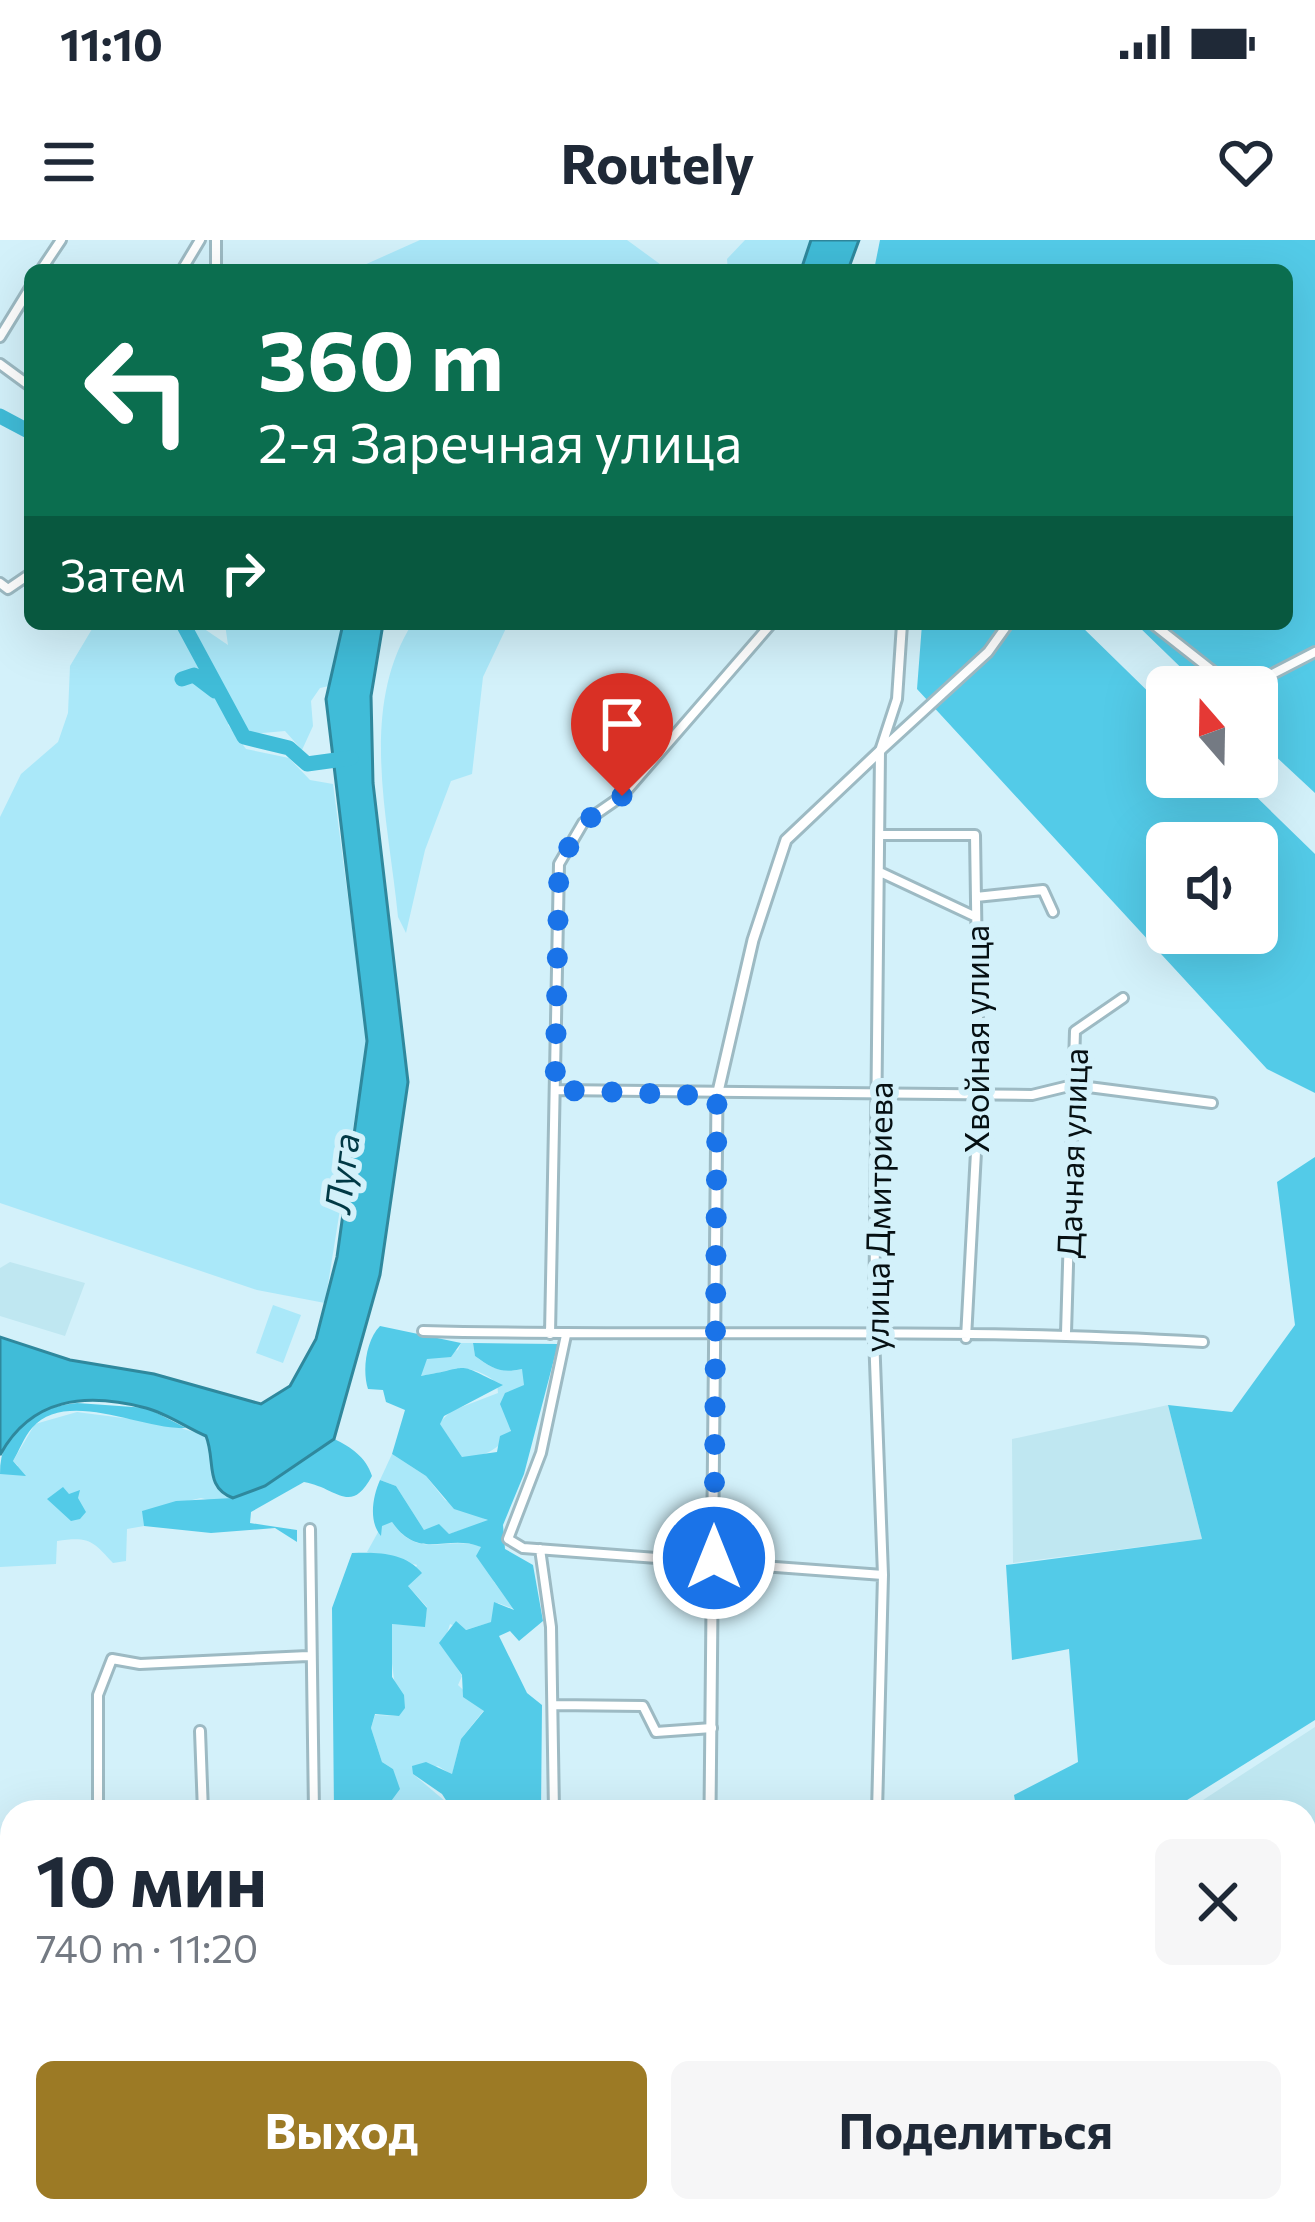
<!DOCTYPE html>
<html lang="ru">
<head>
<meta charset="utf-8">
<style>
  :root { --surface:#fff; --page:#f6f6f7; --text:#1f2937; --muted:#747a83; --accent:#9c7a25 }
  body { margin:0; font-family:Commissioner,sans-serif; background:var(--page); color:var(--text); height:100vh; display:flex; flex-direction:column; font-size:45px; white-space:nowrap }
  * { box-sizing:border-box; margin:0 }
  p { font-size:39px; color:var(--muted) }
  .icon { flex:none; width:66px; height:66px; fill:none; stroke:currentColor; stroke-width:2; stroke-linecap:round; stroke-linejoin:round }
  .map { position:relative; flex:1; overflow:hidden }
  .sheet { position:absolute; left:0px; top:1560px; width:1317px; height:423px; display:flex; flex-direction:column; background:var(--surface); border-radius:36px 36px 0 0; box-shadow:0 12px 48px #0002 }
  .sheet>* { flex:none }
  .banner { position:absolute; left:24px; top:24px; width:1269px; height:366px; border-radius:18px; box-shadow:0 12px 48px #0002; background:#0b6e4f; color:#fff; overflow:hidden }
  .needle { width:78px; rotate:340deg }
  .tools { position:absolute; left:1146px; top:426px; display:grid; gap:24px }
  .tools a { display:grid; place-items:center; width:132px; height:132px; border-radius:18px; background:var(--surface); box-shadow:0 12px 48px #0002; font-size:60px }
  .pin { position:absolute; display:grid; place-items:center; width:102px; height:102px; color:#fff; margin:-123px -51px; border-radius:50% 50% 50% 0; rotate:-45deg; box-shadow:0 0 12px #0007 }
  .pin .icon { rotate:45deg }
  .me { position:absolute; width:132px; margin:-66px; rotate:0deg; stroke-linejoin:round; filter:drop-shadow(0 0 9px #0008) }
  .turn { display:flex; align-items:center; gap:42px; height:252px; padding:0 36px; font-size:54px }
  .turn .icon { width:156px; height:156px; stroke-width:2.5 }
  .turn b { display:block; font-size:84px; line-height:102px }
  .then { display:flex; align-items:center; height:114px; padding:0 36px; background:#0003; gap:24px; font-size:45px }
  .round { display:grid; place-items:center; flex:none; width:126px; height:126px; border-radius:18px; background:var(--page) }
  .headline { display:flex; align-items:center; justify-content:space-between; height:204px; padding:0 36px }
  h1 { font-size:72px; font-weight:700; line-height:90px }
  .action { display:flex; gap:24px; margin-top:auto; padding:24px 36px }
  .action a { flex:1; height:138px; border-radius:18px; background:var(--accent); color:#fff; font-size:48px; font-weight:700; line-height:138px; text-align:center }
  .action a+a { background:var(--page); color:var(--text) }
  .status { display:flex; justify-content:space-between; align-items:center; height:84px; padding:0 60px; background:var(--surface); direction:ltr }
  .status svg { height:33px; fill:currentColor }
  header { display:flex; justify-content:space-between; align-items:center; height:156px; padding:0 36px; background:var(--surface); font-size:54px; font-weight:700 }
  .map>svg:first-child { display:block }
</style>
</head>
<body>
<div class="status"><b>11:10</b><svg viewBox="0 0 49 12"><path d="M0 12V9h3v3zM5 12V6h3v6zM10 12V3h3v9zM15 12V0h3v12zM26 1h20v11H26zM47 4h2v5h-2z"/></svg></div>
<header><svg class="icon" aria-label="menu" viewBox="0 0 24 24"><path d="M4 6h16M4 12h16M4 18h16"/></svg>Routely<svg class="icon" aria-label="heart" viewBox="0 0 24 24"><path d="M12 20l-8-8c-3-5 5-10 8-4 3-6 11-1 8 4z"/></svg></header>
<div class="map">
<svg width="1315" height="1982" viewBox="0 0 1315 1982">
  <rect width="100%" height="100%" fill="#d3f1fa"/>
  <path fill="#bfe7f1" d="M 10,1022 L 85,1043 L 65,1096 L 0,1076 L 0,1028 Z
    M 1168,1165 L 1202,1299 L 1013,1323 L 1012,1199 Z
    M 1315,1487 L 1315,1809 L 1305,1793 L 1305,1572 L 1197,1572 L 1203,1560 Z"/>
  <path fill="#aae8f9" d="M 420,0 L 627,0 L 664,27 L 353,30 Z
    M 745,0 L 811,0 L 801,30 L 728,30 L 727,19 Z
    M 95,384 L 197,384 L 228,405 L 225,384 L 343,384 L 329,446 L 320,448 L 311,461 L 313,486 L 302,510 L 285,491 L 251,494 L 234,474 L 228,485 L 246,509 L 289,518 L 310,540 L 333,544 L 367,801 L 325,1063 L 257,1050 L 0,963 L 0,577 L 21,534 L 58,502 L 68,473 L 70,426 Z
    M 412,384 L 508,384 L 483,437 L 472,534 L 451,541 L 425,610 L 406,693 L 398,677 C 389,582 358,469 412,384 Z
    M 273,1065 L 301,1075 L 283,1123 L 256,1113 Z
    M 461,1103 L 473,1103 L 475,1116 C 491,1128 502,1134 522,1129 L 525,1136 C 521,1177 508,1219 462,1217 L 439,1183 L 451,1171 L 498,1153 L 497,1143 C 469,1120 452,1131 420,1136 L 427,1118 L 458,1110 Z
    M 77,1172 C 114,1177 174,1183 206,1196 L 225,1256 L 233,1258 L 221,1263 L 201,1258 L 143,1271 L 144,1286 L 127,1289 L 126,1321 L 113,1323 C 93,1301 89,1296 57,1301 L 56,1324 L 0,1327 L 0,1234 L 18,1226 L 13,1221 L 35,1184 Z
    M 392,1214 L 426,1236 L 445,1260 L 489,1281 L 449,1294 L 424,1290 L 396,1246 L 380,1240 Z
    M 392,1282 C 419,1322 447,1294 482,1307 L 494,1342 L 514,1369 L 498,1363 L 492,1382 L 465,1390 L 450,1384 L 443,1406 L 462,1436 L 458,1445 L 484,1470 L 461,1499 L 452,1535 L 438,1526 L 413,1534 L 458,1572 L 365,1572 L 360,1561 L 370,1559 L 393,1529 L 382,1522 L 371,1488 L 375,1475 L 399,1476 L 389,1401 L 392,1384 L 425,1386 L 427,1367 L 408,1346 L 417,1325 L 367,1312 L 382,1285 Z
    M 12,1856 L 12,1971 L 57,1971 L 0,1982 L 0,1858 Z"/>
  <path fill="#53cbe8" fill-rule="evenodd" d="M 880,0 L 1315,0 L 1315,553 L 1257,499 L 1257,447 L 1201,447 L 1136,384 L 1287,384 L 1287,30 L 874,30 Z
    M 922,384 L 1079,384 L 1167,470 L 1167,537 L 1236,537 L 1315,614 L 1315,853 L 1267,829 L 917,449 ZM 1167,603 L 1257,603 L 1257,693 L 1167,693 Z
    M 1315,917 L 1315,1480 L 1168,1572 L 1017,1572 L 1014,1555 L 1078,1522 L 1069,1409 L 1012,1420 L 1006,1325 L 1202,1299 L 1168,1165 L 1232,1172 L 1295,1085 L 1277,942 Z
    M 380,1086 L 461,1103 L 451,1117 L 427,1119 L 421,1136 C 475,1127 452,1121 503,1145 L 444,1176 L 440,1184 L 462,1217 L 497,1212 L 500,1196 L 511,1191 L 500,1164 L 505,1153 L 524,1145 L 522,1129 C 500,1134 492,1128 475,1116 L 473,1103 L 558,1104 L 524,1234 L 503,1285 L 505,1309 L 533,1325 L 543,1381 L 519,1401 L 510,1391 L 499,1396 L 527,1453 L 542,1465 L 541,1572 L 453,1571 L 442,1554 L 413,1534 L 412,1526 L 426,1522 L 452,1534 L 461,1499 L 484,1471 L 463,1457 L 462,1435 L 439,1403 L 456,1381 L 466,1390 L 491,1382 L 494,1362 L 514,1370 L 476,1316 L 481,1307 C 446,1293 420,1322 392,1282 L 382,1286 L 381,1296 C 368,1281 373,1256 380,1240 L 396,1246 L 424,1290 L 439,1284 L 449,1294 L 488,1280 L 454,1269 L 426,1236 L 392,1214 L 405,1170 L 386,1162 L 383,1150 L 368,1149 C 362,1131 366,1100 380,1086 Z
    M 77,1163 L 147,1168 L 186,1188 C 144,1191 67,1148 32,1188 C 24,1197 19,1211 13,1221 L 26,1236 L 0,1234 C 0,1187 34,1168 77,1163 Z
    M 334,1199 C 351,1207 366,1217 372,1236 C 350,1276 338,1248 304,1242 L 251,1272 L 250,1283 L 297,1290 L 297,1302 L 275,1288 L 211,1293 L 144,1286 L 142,1271 L 176,1261 L 233,1258 L 265,1246 Z
    M 63,1247 L 69,1254 L 80,1250 L 78,1258 L 86,1272 L 80,1279 L 71,1281 L 47,1259 Z
    M 352,1313 C 377,1312 405,1312 422,1333 L 408,1346 L 427,1368 L 425,1387 L 392,1384 L 392,1437 L 404,1455 L 405,1468 L 399,1476 L 375,1474 L 371,1488 L 382,1522 L 393,1529 L 400,1549 L 389,1564 L 360,1562 L 365,1572 L 334,1572 L 332,1368 Z
    M 0,1709 L 12,1722 L 12,1769 L 3,1771 Z
    M 1305,1806 L 1315,1821 L 1315,1982 L 1076,1982 L 1075,1971 L 1305,1971 Z"/>
  <path fill="#40bcd8" stroke="#2f889d" stroke-width="3" d="M 811,0 L 859,0 L 848,30 L 801,30 Z
    M 343,384 L 383,384 L 371,456 L 373,543 L 408,842 L 380,1035 L 334,1199 L 265,1246 L 233,1258 C 204,1247 216,1221 206,1196 C 187,1188 166,1173 146,1168 C 85,1152 31,1158 0,1215 L 0,1097 L 70,1120 L 154,1134 L 261,1164 L 290,1146 L 316,1099 L 337,1017 L 367,801 L 326,459 Z
    M 225,1971 L 317,1971 L 340,1979 L 403,1971 L 432,1982 L 186,1982 Z"/>
  <g fill="none" stroke-linecap="round" stroke-linejoin="round">
    <path stroke="#40bcd8" stroke-width="15" d="M 0,176 L 30,192
      M 183,384 L 244,497 L 289,508 L 307,524 L 351,518
      M 182,439 L 194,435 L 215,451"/>
    <defs>
      <path id="street" d="M 216,0 L 216,30
        M 41,30 L 61,0
        M 182,30 L 200,0
        M 0,97 L 30,48
        M 0,124 L 30,146
        M 0,343 L 8,349 L 30,334
        M 1153,384 L 1219,436 L 1249,446 L 1315,412
        M 881,510 L 988,412 L 1008,384
        M 880,595 L 975,595 L 979,856 L 966,1098
        M 880,632 L 976,677
        M 976,657 L 1043,650 L 1053,672
        M 555,850 L 1032,855 L 1073,845 L 1212,863
        M 423,1091 C 683,1098 944,1086 1203,1102
        M 1066,1093 L 1075,791 L 1123,758
        M 550,1094 L 559,624 L 583,583 L 622,556 L 771,384
        M 566,1095 L 541,1213 L 508,1299 L 523,1308 L 883,1335
        M 310,1289 L 314,1572
        M 540,1309 L 551,1387 L 554,1572
        M 553,1465 L 643,1466 L 656,1492 L 712,1488
        M 200,1491 L 203,1572
        M 98,1572 L 98,1455 L 112,1419 L 140,1424 L 308,1416
        M 877,1572 L 883,1335 L 874,1095 L 880,511 L 897,459 L 902,384
        M 886,1971 L 887,1982"/>
      <path id="secondary" d="M 710,1572 L 717,856 L 753,700 L 786,600 L 880,511
        M 0,1848 L 12,1846
        M 721,1971 L 722,1982
        M 943,1971 L 994,1982"/>
    </defs>
    <use href="#street" stroke="#9dbac3" stroke-width="14"/>
    <use href="#secondary" stroke="#9dbac3" stroke-width="15"/>
    <use href="#street" stroke="#fff" stroke-width="8"/>
    <use href="#secondary" stroke="#fff" stroke-width="9"/>
  </g>
  <g fill="none" stroke-linecap="round" stroke-linejoin="round">
    <path stroke="#1a73e8" stroke-width="21" stroke-dasharray="0 37.8" d="M 622,556 L 583,583 L 559,624 L 555,850 L 717,856 L 714,1318"/>
  </g>
  <g text-anchor="middle" dominant-baseline="central" stroke-width="12" stroke-linejoin="round" paint-order="stroke">
    <g font-size="33" fill="#061013" stroke="#d3f1fa">
      <text transform="translate(975 799) rotate(-90)">Хвойная улица</text>
      <text transform="translate(1071 913) rotate(-88)">Дачная улица</text>
      <text transform="translate(877 977) rotate(-89)">улица Дмитриева</text>
    </g>
    <g font-size="36" font-style="italic" fill="#003945" stroke="#d3f1fa">
      <text transform="translate(340 933) rotate(-83)">Луга</text>
    </g>
  </g>
</svg>
<div class="tools">
<a><svg class="needle" viewBox="-14 -14 28 28"><path d="M0-13l5 13h-10z" fill="#e53935"/><path d="M0 13l5-13h-10z" fill="#747a83"/></svg></a>
<a><svg class="icon" aria-label="sound" viewBox="0 0 24 24"><path d="M4 9h4l5-4v14l-5-4H4zM17 9q2 3 0 6"/></svg></a>
</div>
<div class="pin" style="left:622px;top:556px;background:#d93025"><svg class="icon" aria-label="arrive" viewBox="0 0 24 24"><path d="M6 21V4h12l-3 4 3 4H6"/></svg></div>
<svg class="me" style="left:714px;top:1318px" viewBox="-20 -20 40 40"><circle r="17" fill="#1a73e8" stroke="#fff" stroke-width="3"/><path d="M0-11L8 9 0 5-8 9z" fill="#fff"/></svg>
<div class="banner">
<div class="turn"><svg class="icon" aria-label="left" viewBox="0 0 24 24"><path d="M17 20v-9H6M10 6l-5 5 5 5"/></svg><div><b>360 m</b>2-я Заречная улица</div></div>
<div class="then">Затем<svg class="icon" aria-label="right" viewBox="0 0 24 24"><path d="M7 20v-9h11M14 6l5 5-5 5"/></svg></div>
</div>
<section class="sheet">
<div class="headline"><div><h1>10 мин</h1><p>740 m · 11:20</p></div><a class="round"><svg class="icon" aria-label="close" viewBox="0 0 24 24"><path d="M6 6l12 12M18 6L6 18"/></svg></a></div>
<div class="action"><a>Выход</a><a>Поделиться</a></div>
</section>
</div>
</body>
</html>
